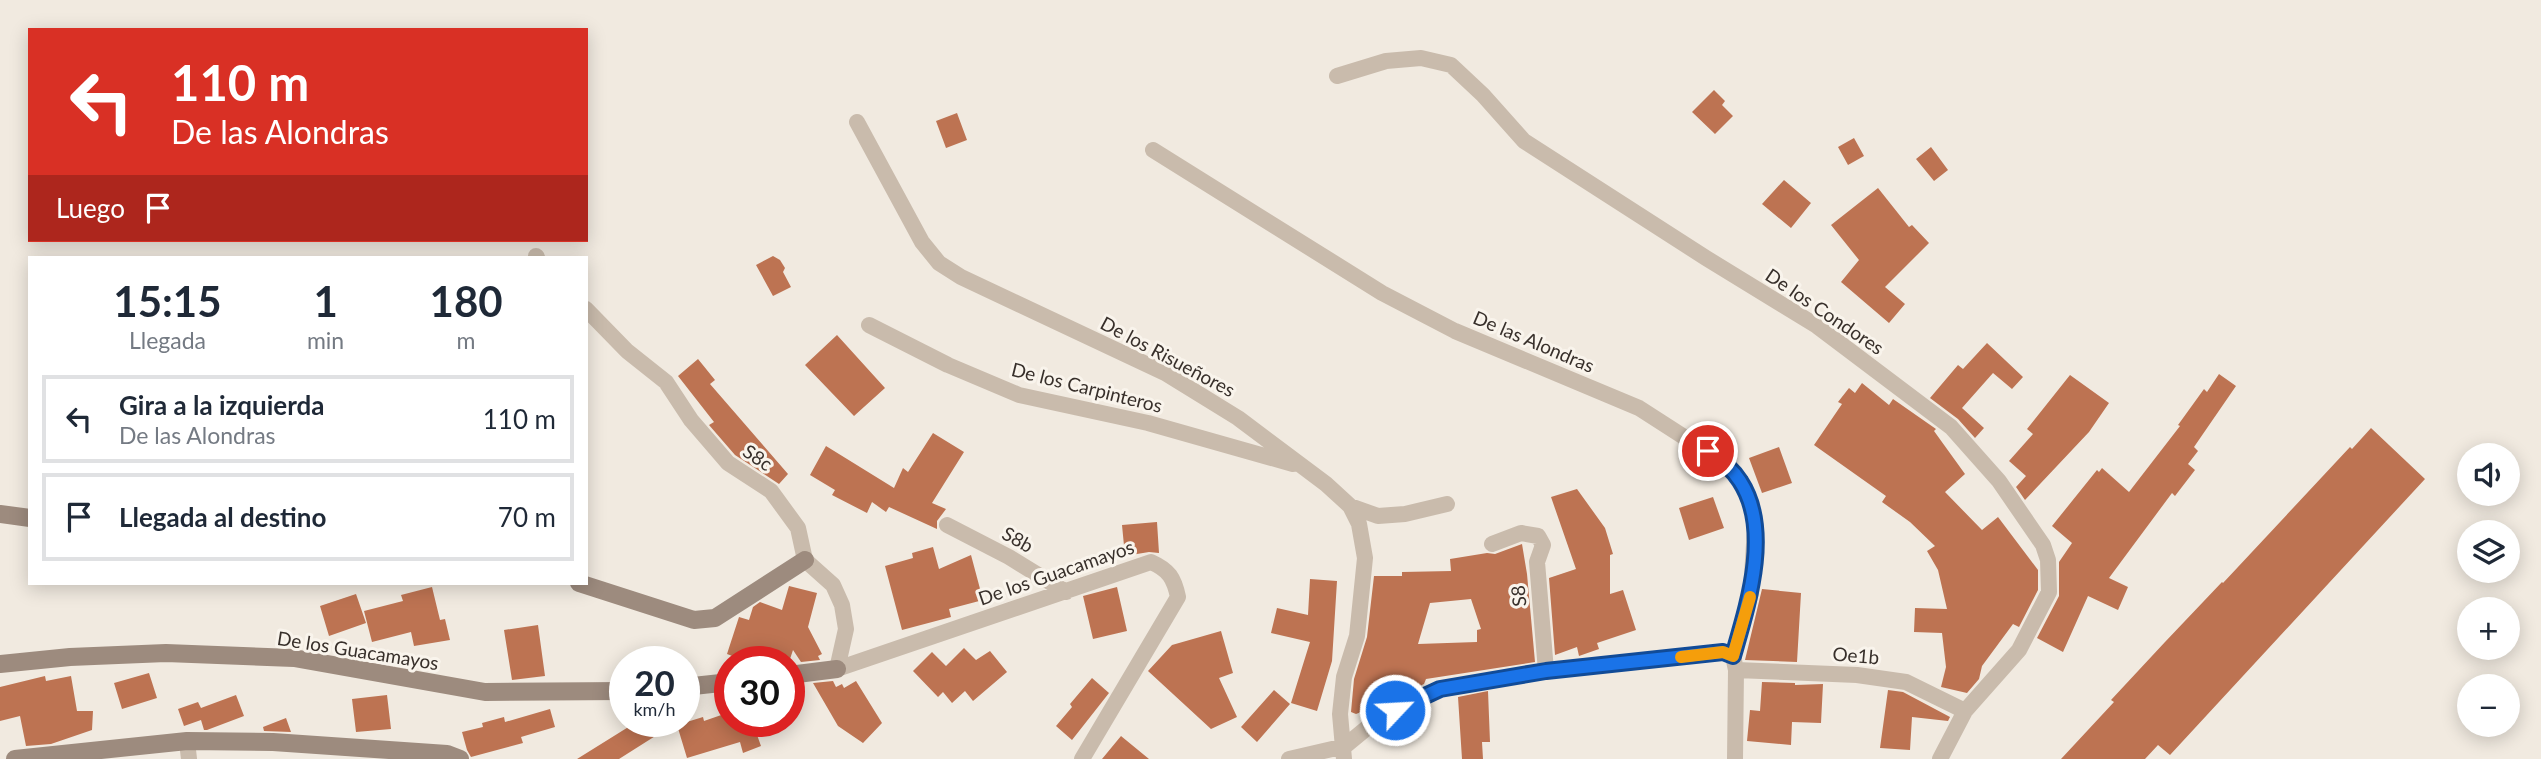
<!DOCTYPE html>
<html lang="es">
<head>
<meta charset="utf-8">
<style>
  :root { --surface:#fff; --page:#f2f2f3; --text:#1f2937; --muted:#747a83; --line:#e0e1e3 }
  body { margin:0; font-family:Lato,sans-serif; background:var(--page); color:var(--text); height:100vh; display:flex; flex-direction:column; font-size:26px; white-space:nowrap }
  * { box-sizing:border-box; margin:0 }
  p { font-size:23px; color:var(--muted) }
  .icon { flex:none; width:38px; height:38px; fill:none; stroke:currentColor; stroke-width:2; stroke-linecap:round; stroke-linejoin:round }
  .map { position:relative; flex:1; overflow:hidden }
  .side { position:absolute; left:28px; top:256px; width:560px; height:329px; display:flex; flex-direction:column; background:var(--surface); border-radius:0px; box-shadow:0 4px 18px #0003 }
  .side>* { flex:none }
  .guide { position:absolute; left:28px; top:28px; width:560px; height:214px; border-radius:0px; box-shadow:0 4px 18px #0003; background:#d93025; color:#fff; overflow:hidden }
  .buttons { position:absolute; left:2457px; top:443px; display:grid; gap:14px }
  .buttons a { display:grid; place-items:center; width:63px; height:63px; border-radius:50%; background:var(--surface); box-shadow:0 4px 18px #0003; font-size:35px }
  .speed { position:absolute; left:609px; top:646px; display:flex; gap:14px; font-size:35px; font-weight:700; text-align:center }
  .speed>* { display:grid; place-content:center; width:91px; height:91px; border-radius:50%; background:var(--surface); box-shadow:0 4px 18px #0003; line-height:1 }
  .speed small { font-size:18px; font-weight:400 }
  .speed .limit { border:10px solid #d22; background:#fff; color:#111 }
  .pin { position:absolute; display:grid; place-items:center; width:60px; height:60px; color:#fff; margin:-30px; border:4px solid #fff; border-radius:50%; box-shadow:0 2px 7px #0007 }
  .me { position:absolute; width:77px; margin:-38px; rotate:65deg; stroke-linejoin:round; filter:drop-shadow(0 0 5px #0008) }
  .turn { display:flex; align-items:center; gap:24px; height:147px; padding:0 28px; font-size:32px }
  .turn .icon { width:91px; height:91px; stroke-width:2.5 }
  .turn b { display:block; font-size:49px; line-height:60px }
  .then { display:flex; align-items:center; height:66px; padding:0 28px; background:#0003; gap:14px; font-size:26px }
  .eta { display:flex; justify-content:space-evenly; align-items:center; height:119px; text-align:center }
  .eta b { font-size:42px; font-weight:700; line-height:49px }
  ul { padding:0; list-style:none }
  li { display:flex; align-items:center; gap:21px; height:88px; margin:0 14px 10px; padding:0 14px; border:4px solid var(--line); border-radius:0px }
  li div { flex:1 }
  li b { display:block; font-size:26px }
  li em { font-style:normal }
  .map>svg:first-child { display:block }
</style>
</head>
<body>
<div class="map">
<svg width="2541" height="759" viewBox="0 0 2541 759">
  <rect width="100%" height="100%" fill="#f1eae0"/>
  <path fill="#bd7352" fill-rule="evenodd" d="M 1714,90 L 1725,101 L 1722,105 L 1733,116 L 1715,134 L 1692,112 Z
    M 957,113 L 967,140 L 946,148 L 936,121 Z
    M 1854,138 L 1864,156 L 1848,165 L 1838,147 Z
    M 1931,147 L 1948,170 L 1934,181 L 1916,159 Z
    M 1784,180 L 1811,203 L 1791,228 L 1762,204 Z
    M 1878,188 L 1909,227 L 1912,225 L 1929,243 L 1885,287 L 1905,304 L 1889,323 L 1841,282 L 1859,260 L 1831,225 Z
    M 773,256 L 780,260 L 785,268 L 783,272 L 791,287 L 773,296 L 756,265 Z
    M 837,335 L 885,388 L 854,416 L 805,365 Z
    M 1987,343 L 2023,377 L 2012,389 L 1993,373 L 1962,408 L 1984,428 L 1975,438 L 1958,419 L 1930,398 L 1958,365 L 1963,369 Z
    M 698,359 L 715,380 L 710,384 L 788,474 L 779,484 L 735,455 L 709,425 L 714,422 L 678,376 Z
    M 2219,374 L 2236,386 L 2194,447 L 2198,451 L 2188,464 L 2195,470 L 2175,496 L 2172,493 L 2109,578 L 2128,587 L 2118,610 L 2088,596 L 2063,652 L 2037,638 L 2059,596 L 2059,562 L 2072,543 L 2052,526 L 2097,470 L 2099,472 L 2102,468 L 2129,492 L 2180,426 L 2178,425 L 2204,389 L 2207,392 Z
    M 2070,375 L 2109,403 L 2089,432 L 2025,500 L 2016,487 L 2026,476 L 2009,461 L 2033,434 L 2027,429 Z
    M 1862,383 L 1889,405 L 1893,399 L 1936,429 L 1934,431 L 1965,474 L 1945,492 L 1982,530 L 1998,517 L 2038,570 L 2038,590 L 2019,627 L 2013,624 L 1982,666 L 1979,679 L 1967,693 L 1941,687 L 1946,667 L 1942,633 L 1914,632 L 1915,608 L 1947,609 L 1938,570 L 1927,551 L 1935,546 L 1910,522 L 1882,502 L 1886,496 L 1814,445 L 1842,404 L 1838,402 L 1849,388 L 1855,393 Z
    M 2371,428 L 2425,479 L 2170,755 L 2158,745 L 2145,759 L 2061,759 L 2114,702 L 2111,700 L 2165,642 L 2222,582 L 2223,583 L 2350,447 L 2352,449 Z
    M 933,433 L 964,452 L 932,503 L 946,509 L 937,521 L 937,529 L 889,507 L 886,512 L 872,502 L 867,513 L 832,495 L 835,490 L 810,475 L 826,446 L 894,488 L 903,468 L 908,472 Z
    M 1779,447 L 1792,483 L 1762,493 L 1749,458 Z
    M 1577,489 L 1605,528 L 1613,554 L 1610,555 L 1610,594 L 1623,590 L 1636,630 L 1597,643 L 1599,649 L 1579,656 L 1577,647 L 1555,655 L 1549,578 L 1576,569 L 1551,497 Z
    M 1713,497 L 1724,528 L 1689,540 L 1679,508 Z
    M 1157,522 L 1159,553 L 1149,552 L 1125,556 L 1122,525 Z
    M 1522,544 L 1527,574 L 1535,662 L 1426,679 L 1424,684 L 1384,703 L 1356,714 L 1351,712 L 1354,679 L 1367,637 L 1374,576 L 1402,576 L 1402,572 L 1451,571 L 1450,559 L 1487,553 L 1495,554 ZM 1471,599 L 1481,629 L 1477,630 L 1477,642 L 1418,644 L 1430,603 Z
    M 933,547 L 939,569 L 971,555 L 983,600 L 949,609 L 951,617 L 902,630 L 885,566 L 913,558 L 912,553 Z
    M 1310,579 L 1337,581 L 1332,661 L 1317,711 L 1291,703 L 1310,642 L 1271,633 L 1277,608 L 1308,615 Z
    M 789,586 L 817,593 L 808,627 L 822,654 L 818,656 L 820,660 L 801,662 L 793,650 L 789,662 L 748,662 L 727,654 L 739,617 L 749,620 L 753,607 L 760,602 L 782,610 Z
    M 432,587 L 440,620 L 445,619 L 450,640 L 414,646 L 411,632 L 372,642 L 364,611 L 403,601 L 401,595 Z
    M 1117,587 L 1127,631 L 1093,639 L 1083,596 Z
    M 1762,589 L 1801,593 L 1797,662 L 1745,660 Z
    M 356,594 L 366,623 L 329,636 L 320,606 Z
    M 538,625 L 545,676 L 512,680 L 504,630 Z
    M 1221,631 L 1233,673 L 1219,678 L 1237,717 L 1211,729 L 1148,671 L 1172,645 Z
    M 964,648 L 976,660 L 990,651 L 1007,672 L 973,701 L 965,691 L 952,703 L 943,692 L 938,697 L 913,671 L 932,652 L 946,666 Z
    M 149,673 L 157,698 L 122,709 L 114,683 Z
    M 45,676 L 46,681 L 71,676 L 77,711 L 93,711 L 92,730 L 51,744 L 26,746 L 20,716 L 0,721 L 0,687 Z
    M 1092,678 L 1109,693 L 1072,740 L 1056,726 L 1072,707 L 1070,704 Z
    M 833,681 L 836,687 L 842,684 L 844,688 L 856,681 L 882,723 L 863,743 L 838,726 L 813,683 Z
    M 1762,682 L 1795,683 L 1795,685 L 1823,684 L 1821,723 L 1792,722 L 1791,745 L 1747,741 L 1750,710 L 1760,711 Z
    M 1274,690 L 1290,704 L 1257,742 L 1241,727 Z
    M 1888,690 L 1903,692 L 1950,717 L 1948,721 L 1912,717 L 1910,750 L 1880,748 Z
    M 1488,691 L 1490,742 L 1482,742 L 1483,759 L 1462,759 L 1458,697 Z
    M 236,695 L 244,716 L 207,730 L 204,730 L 201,720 L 184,726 L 178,709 L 198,702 L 201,708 Z
    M 387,695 L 391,729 L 356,732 L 352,699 Z
    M 550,709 L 555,727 L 521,737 L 523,743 L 471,757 L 467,750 L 462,732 L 483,727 L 482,723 L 504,717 L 505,722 Z
    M 730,712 L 730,721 L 752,721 L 761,746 L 743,753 L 740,742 L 687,758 L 677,725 L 703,717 L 704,721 Z
    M 286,718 L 291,732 L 264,731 L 263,727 Z
    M 638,721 L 679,721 L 619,759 L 577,759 Z
    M 1121,736 L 1149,759 L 1102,759 Z"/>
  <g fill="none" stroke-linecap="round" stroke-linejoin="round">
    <path stroke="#c9bbac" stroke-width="16" d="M 1337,76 L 1386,61 L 1421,58 L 1451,65 L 1483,95 L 1524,141 L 1706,258 L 1817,326 L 1951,427 L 1999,481 L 2043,545 L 2048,560 L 2049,592 L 2019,650 L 1965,711 L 1940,759
      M 857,122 L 922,242 L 939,263 L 961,277 L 1165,373 L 1238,418 L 1326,484 L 1350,506 L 1359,524 L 1365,558 L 1357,636 L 1344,677 L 1340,714 L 1344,759
      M 1153,150 L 1382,293 L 1455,331 L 1639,408 L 1726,464 L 1740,480 L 1751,502 L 1755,527 L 1751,593 L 1733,656
      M 536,256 L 537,257
      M 586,309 L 627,351 L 666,382 L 691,420 L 728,463 L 771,491 L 798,528 L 805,560 L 833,585 L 842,605 L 846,629 L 837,669
      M 869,325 L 948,365 L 1019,395 L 1148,423 L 1293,464
      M 1350,506 L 1378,516 L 1405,514 L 1447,504
      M 947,525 L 1009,557 L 1066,592
      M 1492,544 L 1521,533 L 1538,536 L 1543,545 L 1537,562 L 1546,671
      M 837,669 L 1151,562 C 1169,570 1174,578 1178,597 L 1082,759
      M 1736,670 L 1857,675 L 1906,682 L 1965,711
      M 187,741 L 189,759
      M 1289,759 L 1345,746 L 1379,718 L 1410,701 L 1440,689 L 1546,671 L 1723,652 L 1733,656 L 1736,670 L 1735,759"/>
    <path stroke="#9d8b7e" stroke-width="18" d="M 0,514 L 30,518
      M 579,583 L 694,620 L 715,618 L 805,560
      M 0,664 L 70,657 L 166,653 L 294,658 L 485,692 L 625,691
      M 789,675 L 837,669
      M 684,687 L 730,682
      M 15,759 L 187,741 L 273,742 L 447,754 L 460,759"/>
  </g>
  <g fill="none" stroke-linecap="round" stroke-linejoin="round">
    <defs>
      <path id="route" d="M 1395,710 L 1440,689 L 1546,671 L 1723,652 L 1733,656 C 1748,604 1772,530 1740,481 C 1732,468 1720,459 1708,451"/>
    </defs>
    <use href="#route" stroke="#114b97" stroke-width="18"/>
    <use href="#route" stroke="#1a73e8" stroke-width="12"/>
    <path stroke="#f59e0b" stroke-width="12" d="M 1681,657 L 1723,652 L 1733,656 L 1750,597"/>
  </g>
  <g text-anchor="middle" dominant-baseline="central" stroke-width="6" stroke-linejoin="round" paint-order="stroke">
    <g font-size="19" fill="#38302b" stroke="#f9f4ec">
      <text transform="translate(1825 311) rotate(34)">De los Condores</text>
      <text transform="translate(1534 341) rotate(23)">De las Alondras</text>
      <text transform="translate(1168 356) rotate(28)">De los Risueñores</text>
      <text transform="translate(1087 387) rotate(14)">De los Carpinteros</text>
      <text transform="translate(758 457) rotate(34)">S8c</text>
      <text transform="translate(1018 539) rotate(29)">S8b</text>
      <text transform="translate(1056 572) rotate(-19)">De los Guacamayos</text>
      <text transform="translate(1518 596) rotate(-95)">S8</text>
      <text transform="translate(358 650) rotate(9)">De los Guacamayos</text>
      <text transform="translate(1856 655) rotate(5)">Oe1b</text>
    </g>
  </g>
</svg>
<div class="buttons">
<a><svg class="icon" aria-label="sound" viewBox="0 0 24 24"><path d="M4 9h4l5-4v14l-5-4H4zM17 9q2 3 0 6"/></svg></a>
<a><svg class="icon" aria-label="layers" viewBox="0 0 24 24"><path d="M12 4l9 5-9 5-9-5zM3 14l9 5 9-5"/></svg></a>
<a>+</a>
<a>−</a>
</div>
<div class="speed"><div>20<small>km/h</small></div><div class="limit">30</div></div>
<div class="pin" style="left:1708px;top:451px;background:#d93025"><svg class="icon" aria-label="arrive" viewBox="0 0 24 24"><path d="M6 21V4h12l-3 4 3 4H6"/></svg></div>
<svg class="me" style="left:1395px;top:710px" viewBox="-20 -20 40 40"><circle r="17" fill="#1a73e8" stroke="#fff" stroke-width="3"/><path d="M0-11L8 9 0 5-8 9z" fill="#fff"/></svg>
<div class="guide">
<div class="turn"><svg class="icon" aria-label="left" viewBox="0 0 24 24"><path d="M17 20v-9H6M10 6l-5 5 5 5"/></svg><div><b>110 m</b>De las Alondras</div></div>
<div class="then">Luego<svg class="icon" aria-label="arrive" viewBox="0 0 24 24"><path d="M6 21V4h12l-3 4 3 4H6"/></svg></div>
</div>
<section class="side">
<div class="eta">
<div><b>15:15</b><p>Llegada</p></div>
<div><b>1</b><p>min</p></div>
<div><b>180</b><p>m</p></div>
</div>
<ul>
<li><svg class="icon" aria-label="left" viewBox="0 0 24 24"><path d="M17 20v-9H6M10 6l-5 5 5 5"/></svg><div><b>Gira a la izquierda</b><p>De las Alondras</p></div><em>110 m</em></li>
<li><svg class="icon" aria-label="arrive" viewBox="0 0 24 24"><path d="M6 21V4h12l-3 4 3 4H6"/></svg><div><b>Llegada al destino</b></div><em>70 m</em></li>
</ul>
</section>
</div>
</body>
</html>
